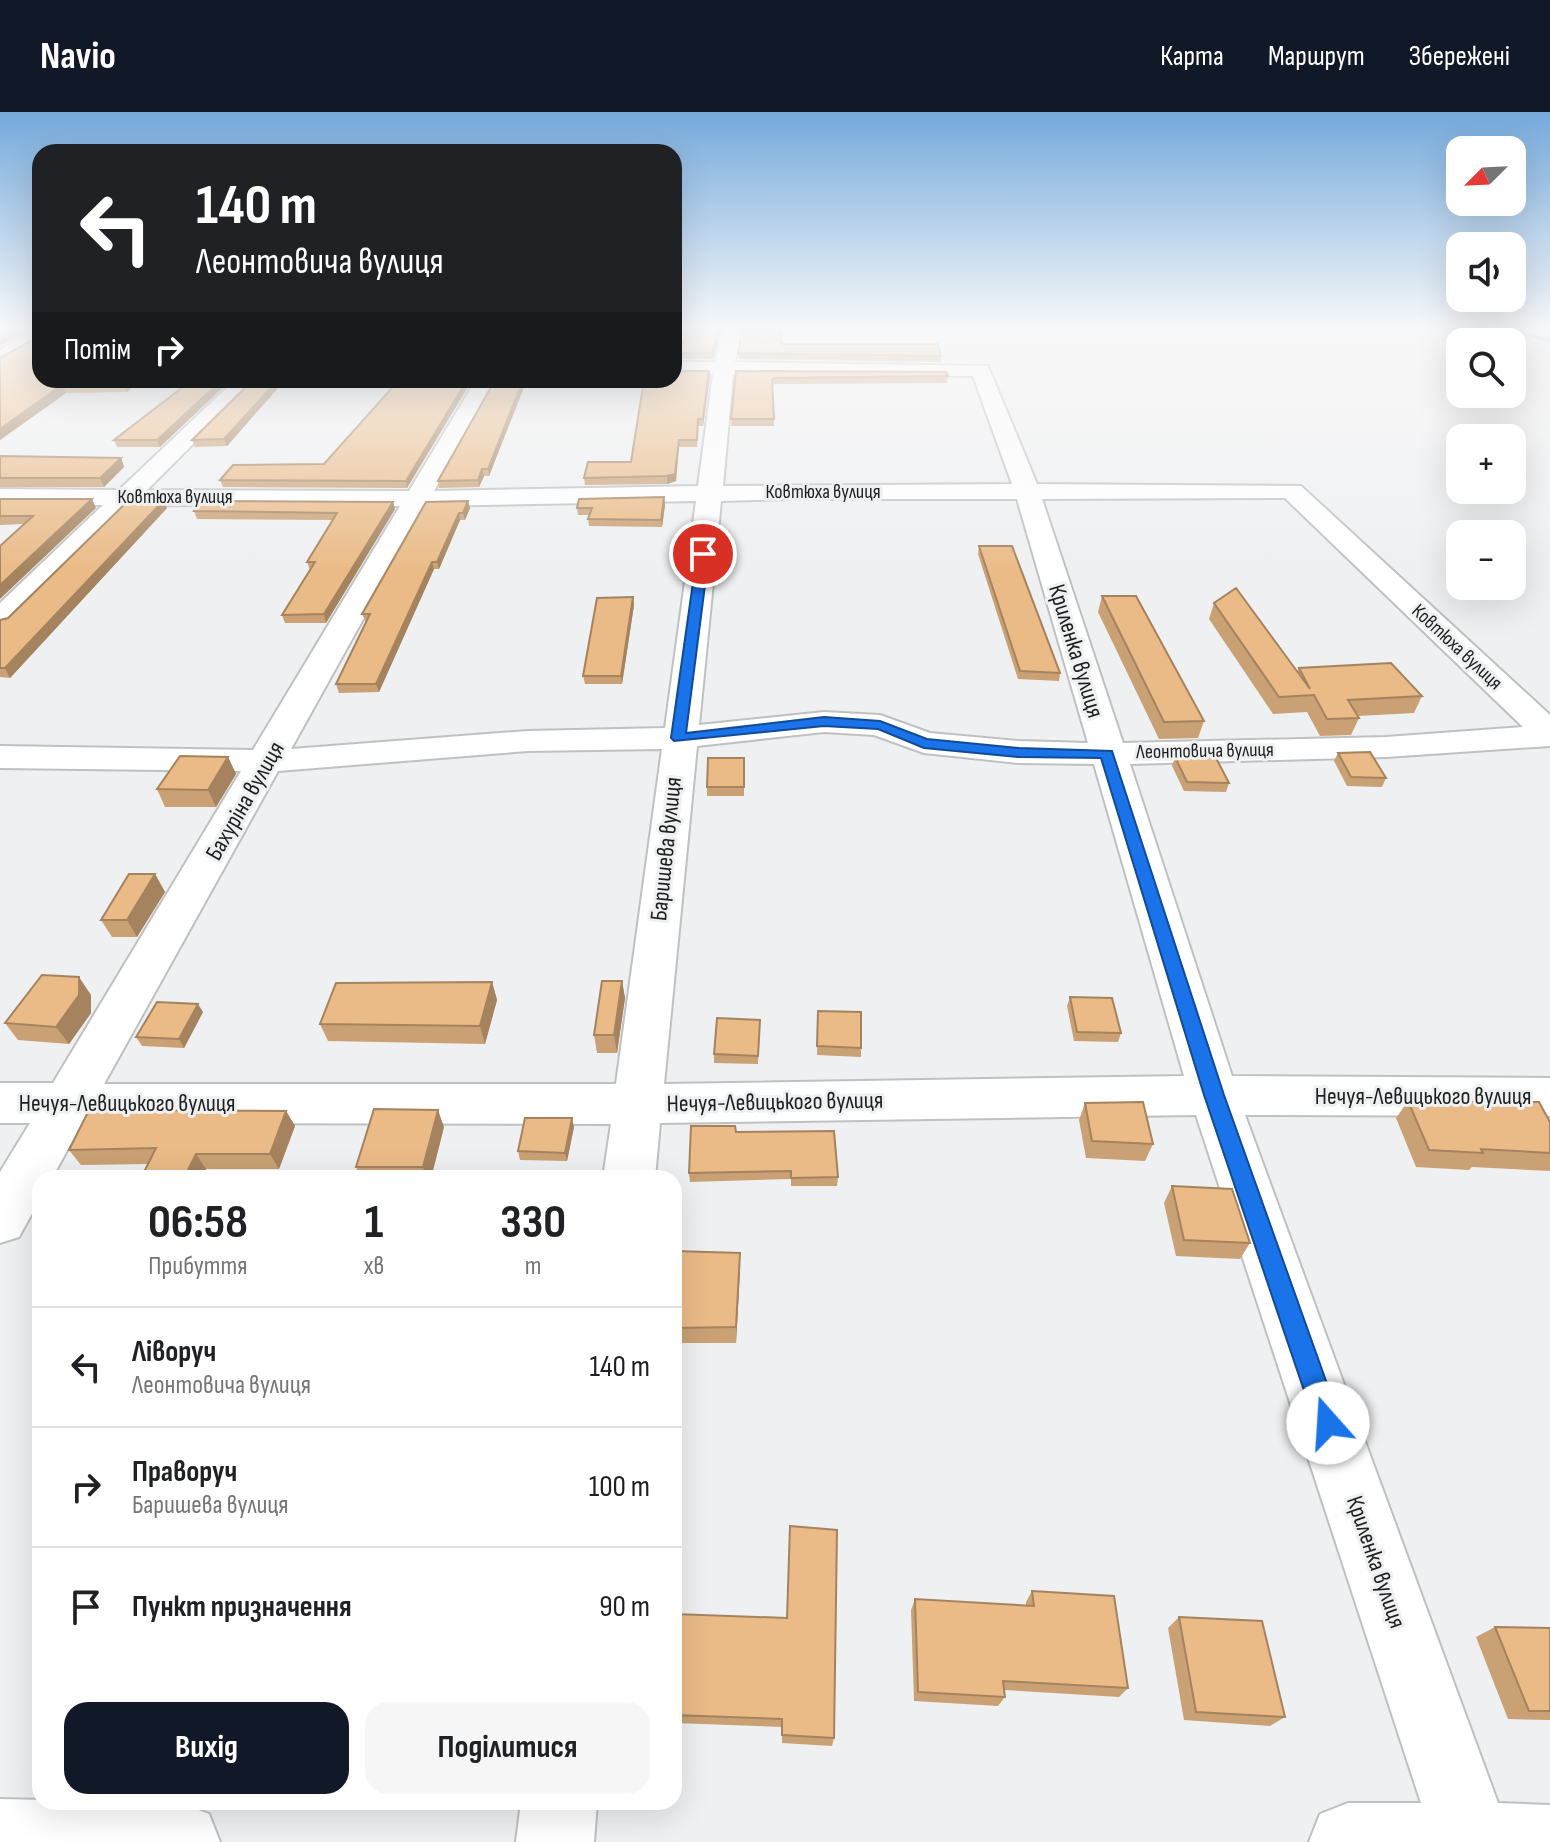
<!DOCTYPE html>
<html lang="uk">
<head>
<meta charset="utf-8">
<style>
  :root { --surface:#fff; --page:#f6f6f6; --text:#202124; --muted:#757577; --line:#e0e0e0; --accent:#111827 }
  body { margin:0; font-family:"Sofia Sans Condensed",sans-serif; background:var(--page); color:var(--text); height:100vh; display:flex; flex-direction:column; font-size:30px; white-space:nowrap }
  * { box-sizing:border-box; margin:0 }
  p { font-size:26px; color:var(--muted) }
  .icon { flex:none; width:44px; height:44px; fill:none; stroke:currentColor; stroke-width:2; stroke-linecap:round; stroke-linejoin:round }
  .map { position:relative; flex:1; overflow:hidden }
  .details { position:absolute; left:32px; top:1058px; width:650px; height:640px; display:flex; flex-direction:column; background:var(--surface); border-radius:24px; box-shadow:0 8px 32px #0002 }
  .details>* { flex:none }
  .hud { position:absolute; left:32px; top:32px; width:650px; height:244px; border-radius:24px; box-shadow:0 8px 32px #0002; background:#202124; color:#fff; overflow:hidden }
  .needle { width:52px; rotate:246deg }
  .buttons { position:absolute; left:1446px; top:24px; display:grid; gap:16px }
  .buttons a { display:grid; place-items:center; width:80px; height:80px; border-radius:16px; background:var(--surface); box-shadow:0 8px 32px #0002; font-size:40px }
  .pin { position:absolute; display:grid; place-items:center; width:68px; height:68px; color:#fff; margin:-34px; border:4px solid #fff; border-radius:50%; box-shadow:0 2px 8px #0007 }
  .me { position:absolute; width:88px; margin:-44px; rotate:341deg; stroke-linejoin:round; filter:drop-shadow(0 0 6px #0008) }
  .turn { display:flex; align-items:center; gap:28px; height:168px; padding:0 32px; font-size:36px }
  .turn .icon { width:104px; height:104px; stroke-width:2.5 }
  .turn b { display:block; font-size:56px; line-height:68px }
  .then { display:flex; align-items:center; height:76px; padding:0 32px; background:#0003; gap:16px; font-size:30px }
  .eta { display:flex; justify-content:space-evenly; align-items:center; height:136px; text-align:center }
  .eta b { font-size:48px; font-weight:700; line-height:56px }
  .cta { display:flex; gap:16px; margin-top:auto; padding:16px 32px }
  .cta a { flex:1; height:92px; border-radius:24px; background:var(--accent); color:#fff; font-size:32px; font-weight:700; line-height:92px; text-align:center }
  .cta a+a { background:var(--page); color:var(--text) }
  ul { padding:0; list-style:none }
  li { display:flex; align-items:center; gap:24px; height:120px; padding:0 32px; border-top:2px solid var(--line) }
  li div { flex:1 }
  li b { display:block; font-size:30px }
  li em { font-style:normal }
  header { display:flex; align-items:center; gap:48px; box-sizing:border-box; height:112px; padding:0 40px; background:var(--accent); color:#fff }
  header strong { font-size:38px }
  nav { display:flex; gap:44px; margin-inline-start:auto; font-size:28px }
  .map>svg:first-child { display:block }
</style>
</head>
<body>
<header>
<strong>Navio</strong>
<nav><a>Карта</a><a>Маршрут</a><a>Збережені</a></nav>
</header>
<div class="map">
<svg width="1550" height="1730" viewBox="0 0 1550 1730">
  <rect width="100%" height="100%" fill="#eff0f1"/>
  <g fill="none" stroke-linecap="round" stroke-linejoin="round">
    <path fill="#6898c7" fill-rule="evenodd" d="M 1503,218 L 1513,218 L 1550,226 L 1550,230 Z"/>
    <defs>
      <path id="minor" d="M 32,218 L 40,218 L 40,229 L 0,252 L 0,238 Z
        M 723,218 L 741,218 L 735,250 L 988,254 L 1037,372 L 1301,374 L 1550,603 L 1550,634 L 1386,645 L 1130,652 L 1232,964 L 1550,966 L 1550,1004 L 1245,1003 L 1498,1691 L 1550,1693 L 1550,1730 L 1309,1730 L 1320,1702 L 1348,1691 L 1421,1691 L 1196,1003 L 660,1011 L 655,1066 L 603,1066 L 611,1012 L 82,1011 L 52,1066 L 40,1066 L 40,1087 L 19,1125 L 0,1131 L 0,1060 L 30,1011 L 0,1011 L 0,971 L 53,971 L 241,659 L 0,656 L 0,634 L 253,638 L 400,394 L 132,393 L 11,513 L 0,516 L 0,491 L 103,393 L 0,393 L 0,377 L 119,378 L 235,268 L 257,268 L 147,378 L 409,379 L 476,268 L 496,268 L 434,379 L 698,374 L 713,262 L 674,262 L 674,250 L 715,250 ZM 733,262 L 973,264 L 1012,372 L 723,374 ZM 1285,386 L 1523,615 L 1386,625 L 1123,631 L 1042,387 ZM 793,387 L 1017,387 L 1088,631 L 1019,629 L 930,621 L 880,603 L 824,600 L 699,613 L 721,389 ZM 696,389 L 665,616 L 528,619 L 291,637 L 426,394 ZM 824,620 L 874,623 L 924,641 L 1019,651 L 1094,652 L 1184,964 L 664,972 L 697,634 ZM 662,637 L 616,972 L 104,972 L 278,659 L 528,639 Z
        M 0,1687 L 181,1691 L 209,1702 L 220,1730 L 0,1730 Z
        M 521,1690 L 597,1690 L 594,1730 L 516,1730 Z"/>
    </defs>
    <use href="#minor" stroke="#bfc0c1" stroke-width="4"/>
    <use href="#minor" fill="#fff" fill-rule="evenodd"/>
  </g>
  <path fill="#c9a174" d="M 721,218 L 713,247 L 674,247 L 674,232 L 683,232 Z
    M 781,232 L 941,244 L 941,250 L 739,247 L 738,241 Z
    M 0,246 L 141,268 L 127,280 L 66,281 L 0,328 Z
    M 709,259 L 703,314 L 698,314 L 697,335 L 679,335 L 676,369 L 667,372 L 585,373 L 584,366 L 631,350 L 643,274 L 524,275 L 489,364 L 484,364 L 479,375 L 439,376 L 438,369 L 495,268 L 674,268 Z
    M 736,259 L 948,264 L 947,271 L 775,272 L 772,274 L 774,314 L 731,314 Z
    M 192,268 L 160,335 L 117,335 L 114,328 Z
    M 253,268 L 472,268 L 407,376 L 223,375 L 220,368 L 324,352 L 394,274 L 279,275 L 227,334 L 195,335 L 192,328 Z
    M 0,344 L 121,346 L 124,355 L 104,375 L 0,375 Z
    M 664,385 L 665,393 L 662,415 L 589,414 L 588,407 L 589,403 L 578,403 L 577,396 Z
    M 0,387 L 96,396 L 23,412 L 0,413 Z
    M 393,390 L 395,397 L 326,511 L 285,511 L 282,503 L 310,458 L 307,450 L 333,408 L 197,407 L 194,399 Z
    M 426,390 L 470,396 L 465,408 L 460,408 L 439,457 L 434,457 L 379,580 L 339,581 L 336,572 L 366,510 L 362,502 Z
    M 167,396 L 10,566 L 0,565 L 0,508 L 8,506 Z
    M 979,434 L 1060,561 L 1059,569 L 1018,567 L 978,442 Z
    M 1102,484 L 1204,609 L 1198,626 L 1159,627 L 1098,500 Z
    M 633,485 L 634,493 L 622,572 L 585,572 L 583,564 Z
    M 1214,491 L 1297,559 L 1299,556 L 1422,584 L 1414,601 L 1358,604 L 1359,606 L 1351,623 L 1320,624 L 1307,600 L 1273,602 L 1209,507 Z
    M 1338,641 L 1386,666 L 1382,675 L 1347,674 L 1334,649 Z
    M 228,645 L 236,662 L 216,695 L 165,695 L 157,677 Z
    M 1175,645 L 1229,671 L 1226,680 L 1184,679 L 1172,654 Z
    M 744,646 L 744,684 L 707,684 L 707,675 Z
    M 155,762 L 165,780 L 137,825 L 112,825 L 101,808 Z
    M 622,869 L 625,886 L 617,941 L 597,941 L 594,923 Z
    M 492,870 L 497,888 L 485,932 L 328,929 L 320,912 Z
    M 91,883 L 91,901 L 69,932 L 18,928 L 5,911 Z
    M 1070,885 L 1121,921 L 1118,930 L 1074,929 L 1067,894 Z
    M 818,899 L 861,936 L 861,945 L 817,943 Z
    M 203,900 L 184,936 L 142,934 L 136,925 Z
    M 760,916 L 758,952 L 714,951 L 714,942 Z
    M 1408,989 L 1550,1010 L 1550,1059 L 1472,1055 L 1469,1058 L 1416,1055 L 1396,1006 Z
    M 1085,991 L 1153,1032 L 1145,1049 L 1086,1046 L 1079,1008 Z
    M 286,999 L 295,1014 L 279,1057 L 206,1057 L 202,1066 L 141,1066 L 148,1052 L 81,1053 L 69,1038 Z
    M 444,1015 L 431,1066 L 361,1066 L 356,1055 Z
    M 574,1015 L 567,1049 L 520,1048 L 518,1039 Z
    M 736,1020 L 838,1065 L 837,1074 L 791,1074 L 791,1067 L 690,1070 L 689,1061 Z
    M 1172,1074 L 1250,1131 L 1240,1147 L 1176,1144 L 1164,1091 Z
    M 674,1139 L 740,1157 L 736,1231 L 674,1231 Z
    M 1032,1479 L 1128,1576 L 1119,1585 L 1004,1578 L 1005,1585 L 998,1594 L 914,1589 L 911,1498 L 915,1487 L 1026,1494 L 1026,1490 Z
    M 674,1502 L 787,1506 L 834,1626 L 832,1634 L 782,1631 L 782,1615 L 674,1611 Z
    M 1179,1505 L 1285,1605 L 1270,1614 L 1184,1608 L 1168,1516 Z
    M 1495,1515 L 1550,1516 L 1550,1608 L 1508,1607 L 1476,1525 Z"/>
  <path fill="#a4835e" d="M 12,218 L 26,218 L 0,234 L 0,225 Z
    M 719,218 L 721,218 L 713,247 L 712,241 Z
    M 709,259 L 710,265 L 703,314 L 703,307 Z
    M 129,268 L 141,268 L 127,280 L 124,273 Z
    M 222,268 L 231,268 L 160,335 L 157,328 Z
    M 467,268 L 472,268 L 407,376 L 406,369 Z
    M 523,268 L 524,275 L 489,364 L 488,357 Z
    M 277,269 L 279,275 L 227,334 L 224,327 Z
    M 62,273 L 66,281 L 0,328 L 0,317 Z
    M 679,328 L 676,369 L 667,372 L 667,364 Z
    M 121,346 L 124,355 L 104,375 L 100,366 Z
    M 482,357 L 484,364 L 479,375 L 478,368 Z
    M 664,385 L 665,393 L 662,415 L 661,408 Z
    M 92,387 L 96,396 L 0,487 L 0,473 Z
    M 164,388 L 167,396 L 10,566 L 5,556 Z
    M 468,389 L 470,396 L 465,408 L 463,401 Z
    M 393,390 L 395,397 L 326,511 L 324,502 Z
    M 459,401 L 460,408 L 439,457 L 437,450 Z
    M 432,450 L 434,457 L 379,580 L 376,572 Z
    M 633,485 L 634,493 L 622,572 L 621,564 Z
    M 228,645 L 236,662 L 216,695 L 208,678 Z
    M 155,762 L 165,780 L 137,825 L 127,808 Z
    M 79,865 L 91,883 L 91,901 L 69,932 L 56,915 Z
    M 622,869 L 625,886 L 617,941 L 614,923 Z
    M 492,870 L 497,888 L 485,932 L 480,914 Z
    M 198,892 L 203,900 L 184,936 L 179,927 Z
    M 438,998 L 444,1015 L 431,1066 L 427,1066 L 423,1055 Z
    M 286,999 L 295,1014 L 279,1057 L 270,1042 Z
    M 572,1006 L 574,1015 L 567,1049 L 565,1041 Z
    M 196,1042 L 206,1057 L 202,1066 L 184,1066 Z
    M 740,1141 L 740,1157 L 736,1231 L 736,1215 Z"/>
  <path fill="#eabb87" stroke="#a4835e" stroke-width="2" d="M 0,218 L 12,218 L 0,225 Z
    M 39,218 L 40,218 L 40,268 L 129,268 L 124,273 L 62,273 L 0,317 L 0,246 L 38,225 Z
    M 687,218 L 719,218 L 712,241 L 674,241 L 674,232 L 683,232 Z
    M 742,218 L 781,218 L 781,232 L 938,232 L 941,244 L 738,241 Z
    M 674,259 L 709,259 L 703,307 L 698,307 L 697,328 L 679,328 L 675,362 L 667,364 L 584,366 L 588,350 L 631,350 L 644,268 L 674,268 Z
    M 736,259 L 946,260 L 948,264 L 775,266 L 772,268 L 774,307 L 731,307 Z
    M 192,268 L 222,268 L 157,328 L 114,328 Z
    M 253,268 L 349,268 L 277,269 L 224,327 L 192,328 Z
    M 399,268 L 467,268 L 406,369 L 220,368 L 233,353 L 324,352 Z
    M 495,268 L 560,268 L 523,268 L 488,357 L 482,357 L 478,368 L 438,369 Z
    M 0,344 L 121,346 L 100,366 L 0,366 Z
    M 664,385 L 661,408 L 588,407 L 592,396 L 577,396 L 579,387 Z
    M 0,387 L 92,387 L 0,473 L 0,434 L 33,404 L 0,404 Z
    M 130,387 L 164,388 L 5,556 L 0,556 L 0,508 L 8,506 Z
    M 202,389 L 393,390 L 324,502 L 282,503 L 315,450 L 307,450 L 337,401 L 194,399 Z
    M 468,389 L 463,401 L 459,401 L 437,450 L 432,450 L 376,572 L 336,572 L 370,502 L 362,502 L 426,390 Z
    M 979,434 L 1012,434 L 1060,561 L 1020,559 Z
    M 1236,476 L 1310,577 L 1299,556 L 1391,551 L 1422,584 L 1348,588 L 1359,606 L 1327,607 L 1314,583 L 1279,585 L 1214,491 Z
    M 1102,484 L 1136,484 L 1204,609 L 1164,610 Z
    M 633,485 L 621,564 L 583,564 L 597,486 Z
    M 1370,640 L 1386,666 L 1351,665 L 1338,641 Z
    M 180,644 L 228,645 L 208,678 L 157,677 Z
    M 1215,644 L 1229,671 L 1187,670 L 1175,645 Z
    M 708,646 L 744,646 L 744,675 L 707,675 Z
    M 129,762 L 155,762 L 127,808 L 101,808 Z
    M 42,863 L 79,865 L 79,883 L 56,915 L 5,911 Z
    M 602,869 L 622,869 L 614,923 L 594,923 Z
    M 492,870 L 480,914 L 320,912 L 336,871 Z
    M 1070,885 L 1112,886 L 1121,921 L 1077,920 Z
    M 157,890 L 198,892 L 179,927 L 136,925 Z
    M 818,899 L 861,900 L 861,936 L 817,934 Z
    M 717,906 L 760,908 L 758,944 L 714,942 Z
    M 1408,989 L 1539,990 L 1550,1010 L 1550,1041 L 1481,1037 L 1483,1041 L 1429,1038 Z
    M 1143,990 L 1153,1032 L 1092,1029 L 1085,991 Z
    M 374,997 L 438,998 L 423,1055 L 356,1055 Z
    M 89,998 L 286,999 L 270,1042 L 196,1042 L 184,1066 L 141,1066 L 156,1036 L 69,1038 Z
    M 525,1006 L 572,1006 L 565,1041 L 518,1039 Z
    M 691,1014 L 735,1014 L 736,1020 L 834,1019 L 838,1065 L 791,1066 L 791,1059 L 689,1061 Z
    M 1172,1074 L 1232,1077 L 1250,1131 L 1184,1128 Z
    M 674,1139 L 740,1141 L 736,1215 L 674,1216 Z
    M 790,1414 L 837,1418 L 834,1626 L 782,1623 L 782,1607 L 674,1603 L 674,1502 L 787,1506 Z
    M 1032,1479 L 1114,1484 L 1128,1576 L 1003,1569 L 1005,1585 L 918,1580 L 915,1487 L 1034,1494 Z
    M 1179,1505 L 1262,1509 L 1285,1605 L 1196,1600 Z
    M 1495,1515 L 1550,1516 L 1550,1599 L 1529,1599 Z"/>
  <linearGradient id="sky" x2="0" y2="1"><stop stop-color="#75a9db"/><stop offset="0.47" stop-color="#f8f8f9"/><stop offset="1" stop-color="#f8f8f9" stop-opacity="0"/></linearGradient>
  <rect width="1550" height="460" fill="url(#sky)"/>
  <path fill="#1a73e8" stroke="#114b97" stroke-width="2" d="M 703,438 L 709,442 L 686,621 L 824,605 L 880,609 L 927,627 L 1019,636 L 1112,639 L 1224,983 L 1341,1311 L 1337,1320 L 1328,1324 L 1319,1320 L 1315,1311 L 1204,983 L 1101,646 L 1019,645 L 924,636 L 878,617 L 824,614 L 674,629 L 671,626 L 697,442 Z"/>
  <g text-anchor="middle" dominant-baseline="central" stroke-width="6" stroke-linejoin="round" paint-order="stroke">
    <g font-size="20" fill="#1e1e1e" stroke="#eff0f1">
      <text x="823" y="380">Ковтюха вулиця</text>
      <text x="175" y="385">Ковтюха вулиця</text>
      <text transform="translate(1457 535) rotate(43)">Ковтюха вулиця</text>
      <text transform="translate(1205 639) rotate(-1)">Леонтовича вулиця</text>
    </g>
    <g font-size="24" fill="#1e1e1e" stroke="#eff0f1">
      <text transform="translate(1076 539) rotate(73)">Криленка вулиця</text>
      <text transform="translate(245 689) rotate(-60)">Бахуріна вулиця</text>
      <text transform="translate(666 737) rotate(-84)">Баришева вулиця</text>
      <text x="1423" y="984">Нечуя-Левицького вулиця</text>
      <text transform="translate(775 990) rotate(-1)">Нечуя-Левицького вулиця</text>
      <text x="127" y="991">Нечуя-Левицького вулиця</text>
      <text transform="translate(1376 1450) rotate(71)">Криленка вулиця</text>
    </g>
  </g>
</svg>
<div class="buttons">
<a><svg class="needle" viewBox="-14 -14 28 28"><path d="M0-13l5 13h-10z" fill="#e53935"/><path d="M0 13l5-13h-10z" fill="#757577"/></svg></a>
<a><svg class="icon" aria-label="sound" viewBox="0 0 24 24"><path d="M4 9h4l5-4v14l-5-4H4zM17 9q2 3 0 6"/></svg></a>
<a><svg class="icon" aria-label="search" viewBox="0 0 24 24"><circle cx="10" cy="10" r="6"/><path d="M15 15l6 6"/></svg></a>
<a>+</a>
<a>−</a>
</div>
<div class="pin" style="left:703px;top:442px;background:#d93025"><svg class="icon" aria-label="arrive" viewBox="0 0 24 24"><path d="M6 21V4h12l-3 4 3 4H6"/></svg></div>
<svg class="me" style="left:1328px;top:1311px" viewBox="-20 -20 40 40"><circle r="19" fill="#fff"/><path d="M0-13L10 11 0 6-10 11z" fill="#1a73e8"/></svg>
<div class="hud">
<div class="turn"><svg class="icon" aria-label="left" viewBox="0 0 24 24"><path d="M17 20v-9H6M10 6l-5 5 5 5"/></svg><div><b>140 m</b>Леонтовича вулиця</div></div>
<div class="then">Потім<svg class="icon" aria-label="right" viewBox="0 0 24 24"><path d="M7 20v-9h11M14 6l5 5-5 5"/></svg></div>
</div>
<section class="details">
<div class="eta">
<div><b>06:58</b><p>Прибуття</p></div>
<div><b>1</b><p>хв</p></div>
<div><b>330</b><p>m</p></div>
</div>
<ul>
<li><svg class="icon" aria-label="left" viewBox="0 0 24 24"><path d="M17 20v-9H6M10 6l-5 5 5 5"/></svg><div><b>Ліворуч</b><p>Леонтовича вулиця</p></div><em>140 m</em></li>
<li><svg class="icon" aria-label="right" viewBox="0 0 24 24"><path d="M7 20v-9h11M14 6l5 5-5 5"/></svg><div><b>Праворуч</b><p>Баришева вулиця</p></div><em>100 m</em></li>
<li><svg class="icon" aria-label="arrive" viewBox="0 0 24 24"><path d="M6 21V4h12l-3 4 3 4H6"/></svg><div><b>Пункт призначення</b></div><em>90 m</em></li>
</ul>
<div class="cta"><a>Вихід</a><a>Поділитися</a></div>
</section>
</div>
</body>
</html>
